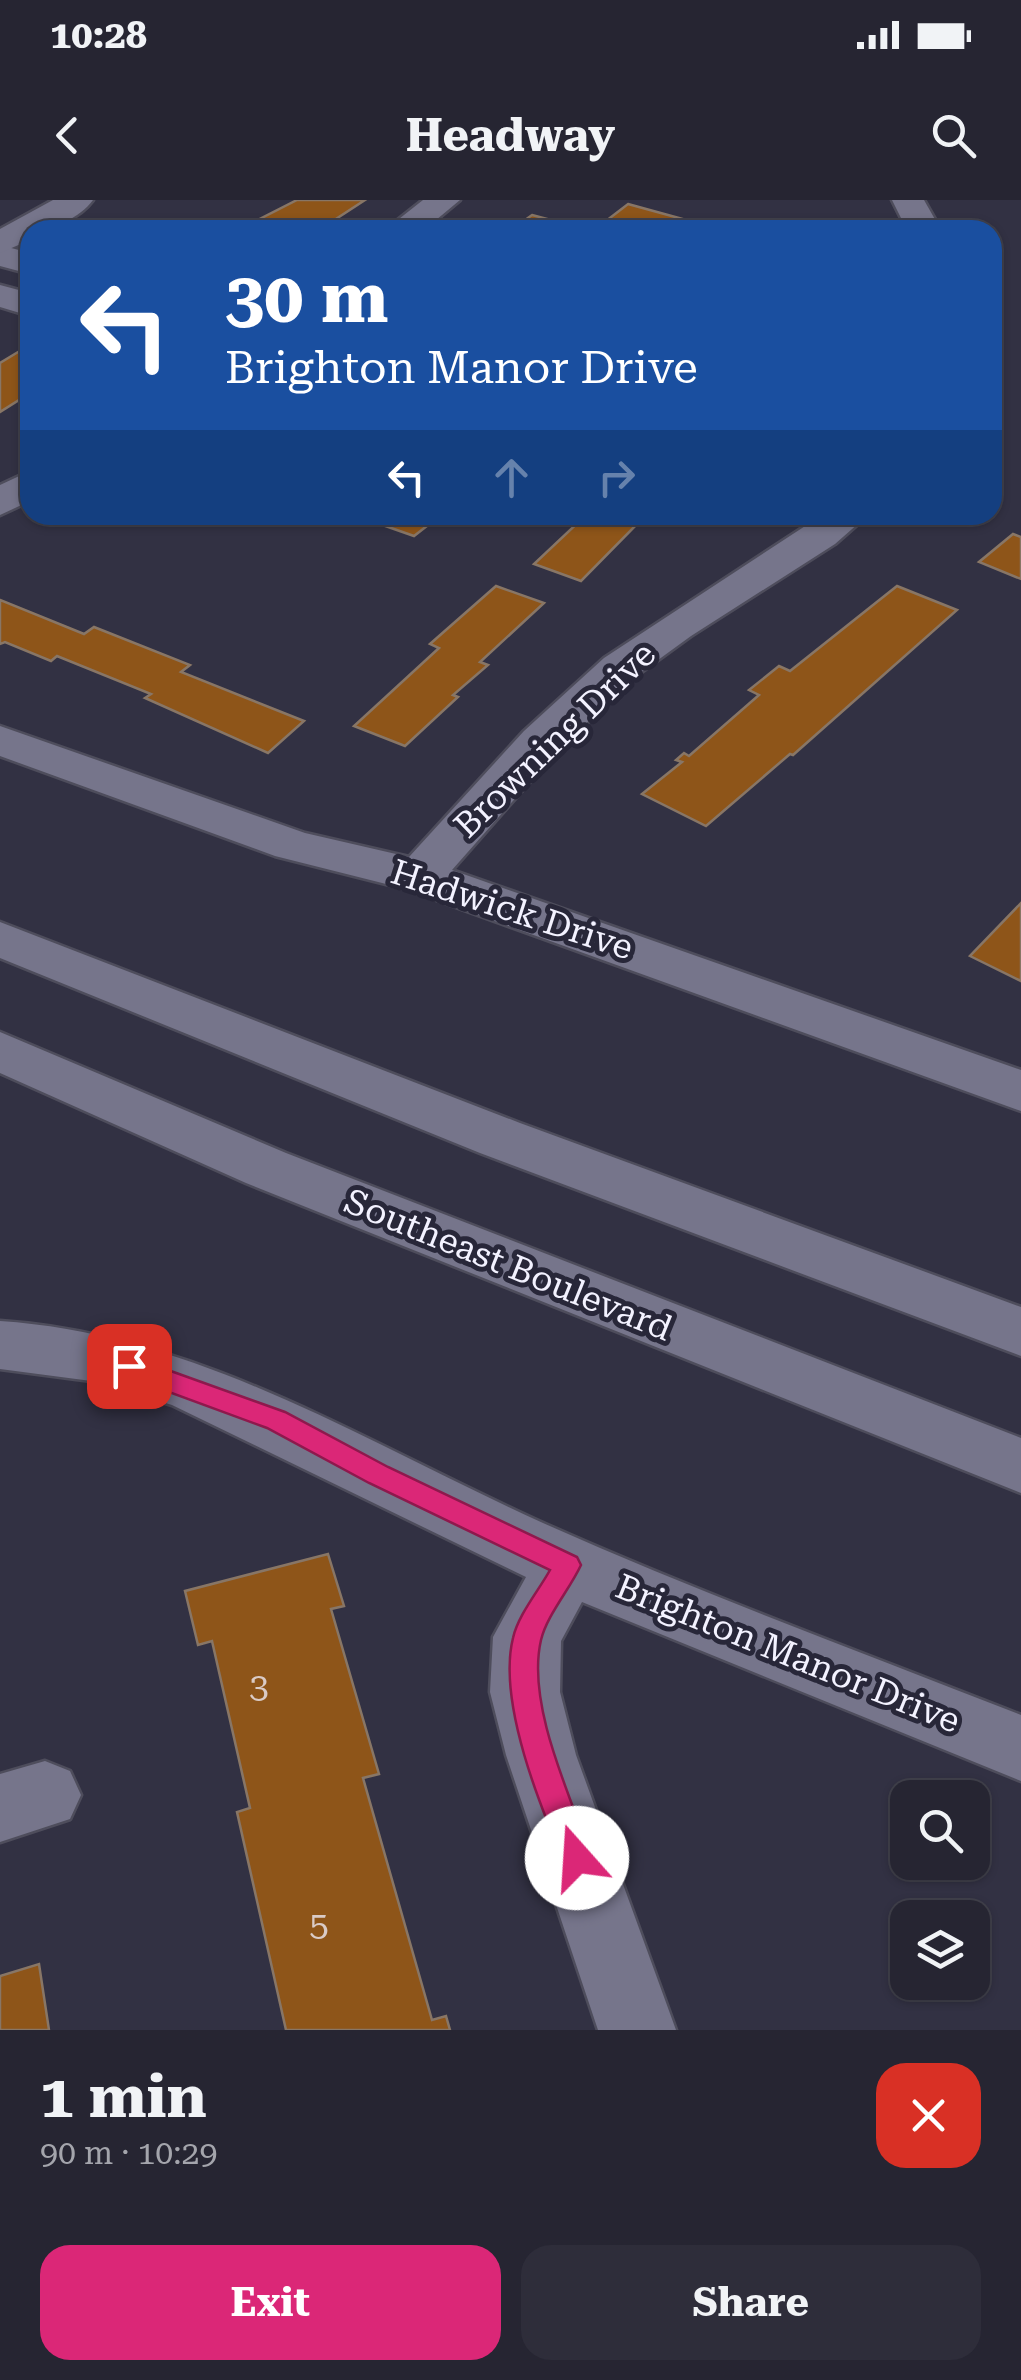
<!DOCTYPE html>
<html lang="en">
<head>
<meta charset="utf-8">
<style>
  :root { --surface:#262532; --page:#2e2d3a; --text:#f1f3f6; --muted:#a4a5ac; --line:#42424d; --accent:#db2777 }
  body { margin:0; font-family:"Roboto Serif",serif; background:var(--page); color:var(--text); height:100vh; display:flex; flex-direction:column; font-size:38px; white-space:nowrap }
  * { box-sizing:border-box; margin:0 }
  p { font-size:32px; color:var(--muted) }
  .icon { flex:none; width:55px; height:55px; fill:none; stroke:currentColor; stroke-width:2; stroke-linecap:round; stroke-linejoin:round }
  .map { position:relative; height:1830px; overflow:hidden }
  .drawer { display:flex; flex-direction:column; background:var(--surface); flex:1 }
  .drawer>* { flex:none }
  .guide { position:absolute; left:20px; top:20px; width:982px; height:305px; border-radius:30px; box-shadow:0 2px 8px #0004,0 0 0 2px var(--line); background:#1a4fa0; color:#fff; overflow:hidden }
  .fabs { position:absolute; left:890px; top:1580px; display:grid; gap:20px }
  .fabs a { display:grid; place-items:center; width:100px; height:100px; border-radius:20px; background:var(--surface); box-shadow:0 2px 8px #0004,0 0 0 2px var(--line); font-size:50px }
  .pin { position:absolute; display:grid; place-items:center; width:85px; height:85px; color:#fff; margin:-42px; border-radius:20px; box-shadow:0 5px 15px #0006 }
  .me { position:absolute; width:110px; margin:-55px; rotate:341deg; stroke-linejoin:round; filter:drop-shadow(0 0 8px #0008) }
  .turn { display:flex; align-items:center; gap:35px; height:210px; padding:0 40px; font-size:45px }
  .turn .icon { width:130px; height:130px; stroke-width:2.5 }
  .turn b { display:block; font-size:70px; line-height:85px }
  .lanes { display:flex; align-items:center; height:95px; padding:0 40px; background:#0003; justify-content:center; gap:50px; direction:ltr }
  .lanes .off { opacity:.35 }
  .round { display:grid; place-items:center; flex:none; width:105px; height:105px; border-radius:30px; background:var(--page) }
  .overview { display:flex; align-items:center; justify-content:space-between; height:170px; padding:0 40px }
  h1 { font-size:60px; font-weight:700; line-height:75px }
  .primary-button { display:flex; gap:20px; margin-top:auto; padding:20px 40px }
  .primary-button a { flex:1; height:115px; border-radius:30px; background:var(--accent); color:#fff; font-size:40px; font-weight:700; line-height:115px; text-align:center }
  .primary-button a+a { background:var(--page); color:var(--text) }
  .status { display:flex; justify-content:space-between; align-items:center; height:70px; padding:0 50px; background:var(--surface); direction:ltr }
  .status svg { height:28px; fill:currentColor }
  header { display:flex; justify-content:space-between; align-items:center; height:130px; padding:0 40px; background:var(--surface); font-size:45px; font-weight:700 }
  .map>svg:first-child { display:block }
</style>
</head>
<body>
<div class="status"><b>10:28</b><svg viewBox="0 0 49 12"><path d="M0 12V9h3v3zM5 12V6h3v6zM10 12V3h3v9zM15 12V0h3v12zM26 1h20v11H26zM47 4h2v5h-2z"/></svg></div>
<header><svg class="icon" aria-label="back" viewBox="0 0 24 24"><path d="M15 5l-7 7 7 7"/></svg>Headway<svg class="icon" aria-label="search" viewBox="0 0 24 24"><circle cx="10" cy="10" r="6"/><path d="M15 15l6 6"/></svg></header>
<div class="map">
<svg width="1021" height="1830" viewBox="0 0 1021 1830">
  <rect width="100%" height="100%" fill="#323143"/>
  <path fill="#8e5519" stroke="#887666" stroke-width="2.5" d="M 297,0 L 365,0 L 319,30 L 238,30 Z
    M 628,4 L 708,26 L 736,30 L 639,30 L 606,21 Z
    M 532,15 L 570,25 L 563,30 L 511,30 Z
    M 23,149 L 30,151 L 30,193 L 0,212 L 0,163 Z
    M 354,315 L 441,315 L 414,336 Z
    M 586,315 L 646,315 L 581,381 L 534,364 Z
    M 1013,334 L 1021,337 L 1021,379 L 979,362 Z
    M 496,386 L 544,403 L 480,462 L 488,465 L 453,495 L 458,497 L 405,546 L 354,526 L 439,448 L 430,444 Z
    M 897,386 L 957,410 L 793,555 L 790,554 L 706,626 L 642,594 L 682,562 L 676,560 L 684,553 L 689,556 L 759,495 L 749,490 L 779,466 L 790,471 Z
    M 0,400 L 84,434 L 94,427 L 190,465 L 181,472 L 304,521 L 268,553 L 145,498 L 151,494 L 57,456 L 51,461 L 5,442 L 0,444 Z
    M 1021,703 L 1021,781 L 970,756 Z
    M 328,1354 L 344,1406 L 331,1409 L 379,1574 L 363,1578 L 432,1820 L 446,1816 L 450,1830 L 286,1830 L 237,1612 L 250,1608 L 212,1441 L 198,1445 L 185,1391 Z
    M 39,1764 L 49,1830 L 0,1830 L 0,1776 Z"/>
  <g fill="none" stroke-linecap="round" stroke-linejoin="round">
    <defs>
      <path id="street" d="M 423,0 L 460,0 L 424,30 L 385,30 Z
        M 892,0 L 924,0 L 941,30 L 907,30 Z
        M 0,45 L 30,53 L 30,74 L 0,66 Z
        M 0,85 L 30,93 L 30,116 L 0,107 Z
        M 30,271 L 30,301 L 0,315 L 0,285 Z
        M 822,315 L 868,315 L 835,344 L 691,436 L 636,476 L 557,551 L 452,670 L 1021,870 L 1021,911 L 406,689 L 275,656 L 0,556 L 0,526 L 305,633 L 409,657 L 524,531 L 604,458 Z
        M 0,1121 C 198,1134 366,1243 543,1323 C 700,1393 861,1452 1021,1515 L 1021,1581 L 582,1402 L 561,1441 L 560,1492 L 576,1555 L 676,1830 L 598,1830 L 506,1555 L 490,1492 L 493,1437 L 526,1377 L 172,1205 L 99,1182 L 0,1169 Z
        M 45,1561 L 70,1571 L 81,1595 L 70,1619 L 0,1642 L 0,1574 Z"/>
      <path id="secondary" d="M 53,0 L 93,0 C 80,18 52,30 30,30 L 30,40 L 0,53 L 0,29 Z
        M 0,722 L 520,923 L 1021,1107 L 1021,1156 L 480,953 L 0,758 Z
        M 0,832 L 286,953 L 1021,1238 L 1021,1293 L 246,983 L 0,873 Z"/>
    </defs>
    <use href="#street" stroke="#4e4d5c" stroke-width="5"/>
    <use href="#secondary" stroke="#4e4d5c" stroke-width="5"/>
    <use href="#street" fill="#76758b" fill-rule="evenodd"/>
    <use href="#secondary" fill="#76758b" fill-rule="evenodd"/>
  </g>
  <path fill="#db2777" stroke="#8e194d" stroke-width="2.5" d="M 129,1156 L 285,1212 L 388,1267 L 577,1357 L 581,1365 C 570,1389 547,1415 541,1440 C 526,1505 571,1597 592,1658 L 588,1669 L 577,1673 L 567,1669 C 541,1609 497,1502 513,1438 C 518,1415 539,1390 550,1370 L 369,1283 L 267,1228 L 120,1174 L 117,1166 L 120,1159 Z"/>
  <g text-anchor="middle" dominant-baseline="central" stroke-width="10" stroke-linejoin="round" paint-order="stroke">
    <g font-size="35" fill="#f3f2ff" stroke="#282739">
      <text transform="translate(555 540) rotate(-44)">Browning Drive</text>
      <text transform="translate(512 710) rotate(18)">Hadwick Drive</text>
      <text transform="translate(508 1065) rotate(22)">Southeast Boulevard</text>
      <text transform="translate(788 1454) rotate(22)">Brighton Manor Drive</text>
    </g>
    <g font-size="35" fill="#dacbc6">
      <text x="259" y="1486">3</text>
      <text x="319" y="1724">5</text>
    </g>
  </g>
</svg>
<div class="fabs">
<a><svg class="icon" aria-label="search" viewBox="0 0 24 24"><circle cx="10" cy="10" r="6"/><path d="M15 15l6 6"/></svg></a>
<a><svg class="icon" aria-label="layers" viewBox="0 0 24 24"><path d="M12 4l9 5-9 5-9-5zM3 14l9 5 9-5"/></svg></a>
</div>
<div class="pin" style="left:129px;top:1166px;background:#d93025"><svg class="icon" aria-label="arrive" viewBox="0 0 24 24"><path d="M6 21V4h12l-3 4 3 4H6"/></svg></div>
<svg class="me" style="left:577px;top:1658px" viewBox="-20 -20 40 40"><circle r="19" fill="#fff"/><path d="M0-13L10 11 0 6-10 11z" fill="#db2777"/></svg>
<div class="guide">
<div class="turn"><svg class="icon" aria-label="left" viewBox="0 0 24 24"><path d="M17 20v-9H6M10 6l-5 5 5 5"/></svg><div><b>30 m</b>Brighton Manor Drive</div></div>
<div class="lanes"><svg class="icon" aria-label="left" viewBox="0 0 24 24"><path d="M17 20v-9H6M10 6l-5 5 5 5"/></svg><svg class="icon off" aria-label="ahead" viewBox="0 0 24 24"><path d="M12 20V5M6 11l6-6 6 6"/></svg><svg class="icon off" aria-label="right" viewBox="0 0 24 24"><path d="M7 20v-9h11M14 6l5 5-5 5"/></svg></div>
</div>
</div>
<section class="drawer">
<div class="overview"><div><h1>1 min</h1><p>90 m · 10:29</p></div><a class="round" style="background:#d93025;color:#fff"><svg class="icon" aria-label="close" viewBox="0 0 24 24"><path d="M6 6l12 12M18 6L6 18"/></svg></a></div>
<div class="primary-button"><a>Exit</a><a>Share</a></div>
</section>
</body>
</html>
